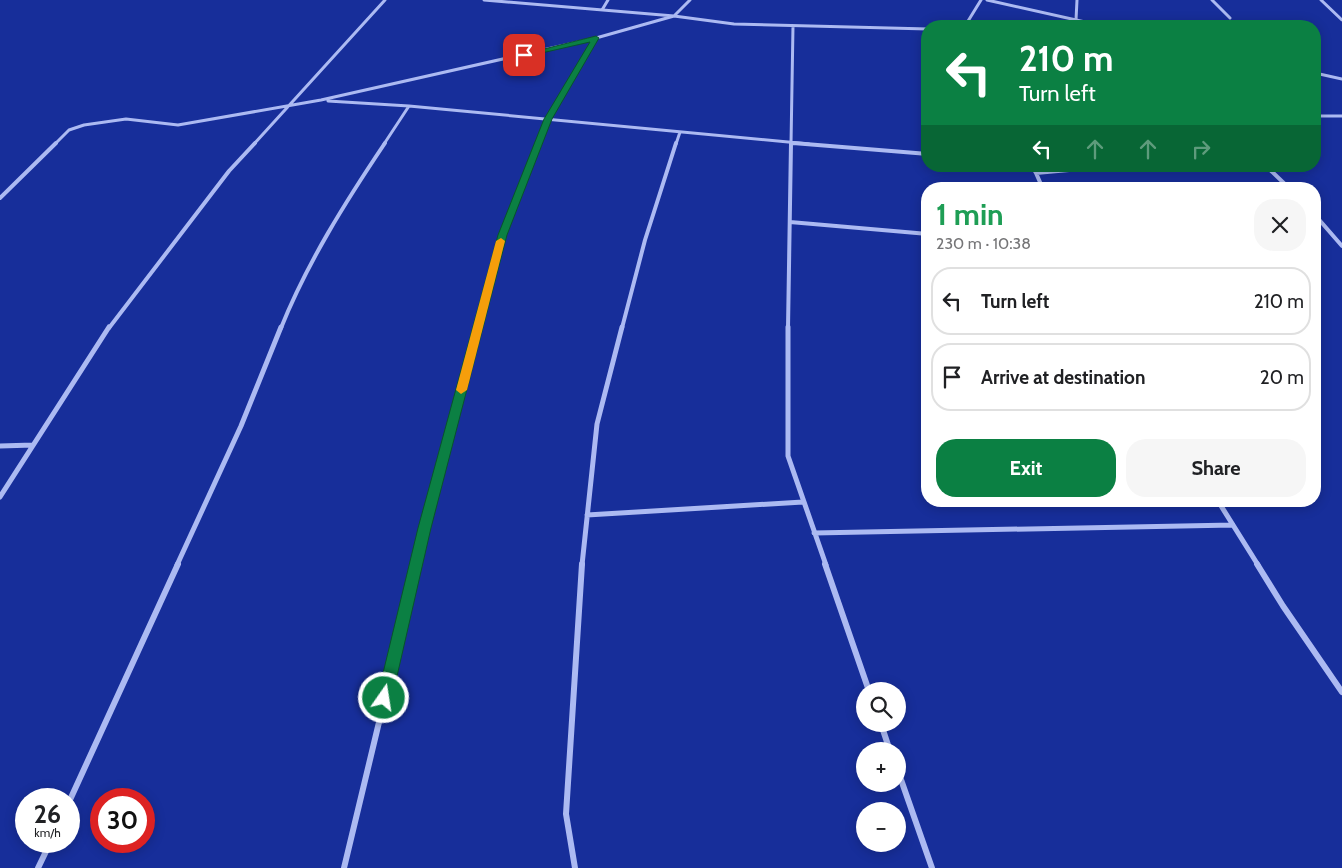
<!DOCTYPE html>
<html lang="en">
<head>
<meta charset="utf-8">
<style>
  :root { --surface:#fff; --page:#f6f6f6; --text:#202124; --muted:#757577; --line:#e0e0e0; --accent:#0b8043 }
  body { margin:0; font-family:Cabin,sans-serif; background:var(--page); color:var(--text); height:100vh; display:flex; flex-direction:column; font-size:19px; white-space:nowrap }
  * { box-sizing:border-box; margin:0 }
  p { font-size:16px; color:var(--muted) }
  .icon { flex:none; width:28px; height:28px; fill:none; stroke:currentColor; stroke-width:2; stroke-linecap:round; stroke-linejoin:round }
  .map { position:relative; flex:1; overflow:hidden }
  .side { position:absolute; left:921px; top:182px; width:400px; height:325px; display:flex; flex-direction:column; background:var(--surface); border-radius:20px; box-shadow:0 2px 12px #0003 }
  .side>* { flex:none }
  .banner { position:absolute; left:921px; top:20px; width:400px; height:152px; border-radius:20px; box-shadow:0 2px 12px #0003; background:#0b8043; color:#fff; overflow:hidden }
  .controls { position:absolute; left:856px; top:682px; display:grid; gap:10px }
  .controls a { display:grid; place-items:center; width:50px; height:50px; border-radius:50%; background:var(--surface); box-shadow:0 2px 12px #0003; font-size:25px }
  .speed { position:absolute; left:15px; top:788px; display:flex; gap:10px; font-size:25px; font-weight:700; text-align:center }
  .speed>* { display:grid; place-content:center; width:65px; height:65px; border-radius:50%; background:var(--surface); box-shadow:0 2px 12px #0003; line-height:1 }
  .speed small { font-size:12px; font-weight:400 }
  .speed .limit { border:8px solid #d22; background:#fff; color:#111 }
  .pin { position:absolute; display:grid; place-items:center; width:42px; height:42px; color:#fff; margin:-21px; border-radius:10px; box-shadow:0 2px 8px #0006 }
  .me { position:absolute; width:55px; margin:-28px; rotate:13deg; stroke-linejoin:round; filter:drop-shadow(0 0 4px #0008) }
  .turn { display:flex; align-items:center; gap:18px; height:105px; padding:0 15px; font-size:22px }
  .turn .icon { width:65px; height:65px; stroke-width:2.5 }
  .turn b { display:block; font-size:35px; line-height:42px }
  .lanes { display:flex; align-items:center; height:48px; padding:0 15px; background:#0003; justify-content:center; gap:25px; direction:ltr }
  .lanes .off { opacity:.35 }
  .round { display:grid; place-items:center; flex:none; width:52px; height:52px; border-radius:20px; background:var(--page) }
  .headline { display:flex; align-items:center; justify-content:space-between; height:85px; padding:0 15px }
  h1 { font-size:30px; font-weight:700; line-height:38px; color:#1e9e55 }
  .action { display:flex; gap:10px; margin-top:auto; padding:10px 15px }
  .action a { flex:1; height:58px; border-radius:20px; background:var(--accent); color:#fff; font-size:20px; font-weight:700; line-height:58px; text-align:center }
  .action a+a { background:var(--page); color:var(--text) }
  ul { padding:0; list-style:none }
  li { display:flex; align-items:center; gap:15px; height:68px; margin:0 10px 8px; padding:0 5px; border:2px solid var(--line); border-radius:20px }
  li div { flex:1 }
  li b { display:block; font-size:19px }
  li em { font-style:normal }
  .map>svg:first-child { display:block }
</style>
</head>
<body>
<div class="map">
<svg width="1342" height="868" viewBox="0 0 1342 868">
  <rect width="100%" height="100%" fill="#172e9a"/>
  <g fill="none" stroke-linecap="round" stroke-linejoin="round">
    <path stroke="#acbaf2" stroke-width="3" d="M 484,0 L 674,16 L 734,24 L 928,29
      M 987,0 L 1103,26
      M 1212,0 L 1230,18
      M 1321,0 L 1342,20
      M 602,10 L 608,0
      M 1076,20 L 1077,0
      M 965,26 L 981,0
      M 1315,73 L 1342,79
      M 328,101 L 409,106 L 809,144
      M 1315,116 L 1342,116
      M 55,144 L 69,130 L 84,125 L 126,119 L 178,125 L 321,100 L 596,38 L 674,16 L 690,0
      M 254,144 L 385,0
      M 384,144 L 409,106
      M 538,144 L 548,119 L 596,38
      M 676,144 L 680,132
      M 791,144 L 793,26"/>
    <path stroke="#acbaf2" stroke-width="4" d="M 793,143 L 928,154
      M 1032,166 L 1036,173
      M 1266,166 L 1290,189
      M 1043,189 L 1036,173 L 1113,166
      M 0,198 L 56,143
      M 1315,215 L 1342,246
      M 790,222 L 928,234
      M 109,328 L 229,171 L 255,143
      M 281,328 C 307,263 346,201 385,143
      M 477,328 L 502,235 L 539,143
      M 622,328 L 645,240 L 676,143
      M 788,328 L 791,143"/>
    <path stroke="#acbaf2" stroke-width="5" d="M 788,327 L 788,456 L 826,565
      M 0,446 L 33,445
      M 0,497 L 109,327
      M 1218,501 L 1258,565
      M 587,515 L 803,502
      M 814,533 L 1233,525
      M 177,565 L 241,426 L 281,327
      M 416,565 L 478,327
      M 582,565 L 597,424 L 622,327"/>
    <path stroke="#acbaf2" stroke-width="6" d="M 825,564 L 869,691
      M 1257,564 L 1283,606 L 1342,692
      M 881,724 L 890,751
      M 898,771 L 932,868
      M 69,802 L 178,564
      M 38,868 L 51,841
      M 344,868 L 417,564
      M 575,868 L 566,814 L 582,564"/>
  </g>
  <path fill="#0b8043" stroke="#07532c" d="M 596,36 L 599,38 L 552,119 L 507,235 L 431,528 L 392,698 L 390,703 L 384,705 L 379,703 L 377,698 L 418,528 L 498,235 L 544,119 L 590,42 L 524,57 L 520,55 Z"/>
  <path fill="#f59e0b" d="M 501,238 L 505,241 L 467,390 L 461,394 L 456,390 L 496,241 Z"/>
</svg>
<div class="controls">
<a><svg class="icon" aria-label="search" viewBox="0 0 24 24"><circle cx="10" cy="10" r="6"/><path d="M15 15l6 6"/></svg></a>
<a>+</a>
<a>−</a>
</div>
<div class="speed"><div>26<small>km/h</small></div><div class="limit">30</div></div>
<div class="pin" style="left:524px;top:55px;background:#d93025"><svg class="icon" aria-label="arrive" viewBox="0 0 24 24"><path d="M6 21V4h12l-3 4 3 4H6"/></svg></div>
<svg class="me" style="left:384px;top:698px" viewBox="-20 -20 40 40"><circle r="17" fill="#0b8043" stroke="#fff" stroke-width="3"/><path d="M0-11L8 9 0 5-8 9z" fill="#fff"/></svg>
<div class="banner">
<div class="turn"><svg class="icon" aria-label="left" viewBox="0 0 24 24"><path d="M17 20v-9H6M10 6l-5 5 5 5"/></svg><div><b>210 m</b>Turn left</div></div>
<div class="lanes"><svg class="icon" aria-label="left" viewBox="0 0 24 24"><path d="M17 20v-9H6M10 6l-5 5 5 5"/></svg><svg class="icon off" aria-label="ahead" viewBox="0 0 24 24"><path d="M12 20V5M6 11l6-6 6 6"/></svg><svg class="icon off" aria-label="ahead" viewBox="0 0 24 24"><path d="M12 20V5M6 11l6-6 6 6"/></svg><svg class="icon off" aria-label="right" viewBox="0 0 24 24"><path d="M7 20v-9h11M14 6l5 5-5 5"/></svg></div>
</div>
<section class="side">
<div class="headline"><div><h1>1 min</h1><p>230 m · 10:38</p></div><a class="round"><svg class="icon" aria-label="close" viewBox="0 0 24 24"><path d="M6 6l12 12M18 6L6 18"/></svg></a></div>
<ul>
<li><svg class="icon" aria-label="left" viewBox="0 0 24 24"><path d="M17 20v-9H6M10 6l-5 5 5 5"/></svg><div><b>Turn left</b></div><em>210 m</em></li>
<li><svg class="icon" aria-label="arrive" viewBox="0 0 24 24"><path d="M6 21V4h12l-3 4 3 4H6"/></svg><div><b>Arrive at destination</b></div><em>20 m</em></li>
</ul>
<div class="action"><a>Exit</a><a>Share</a></div>
</section>
</div>
</body>
</html>
